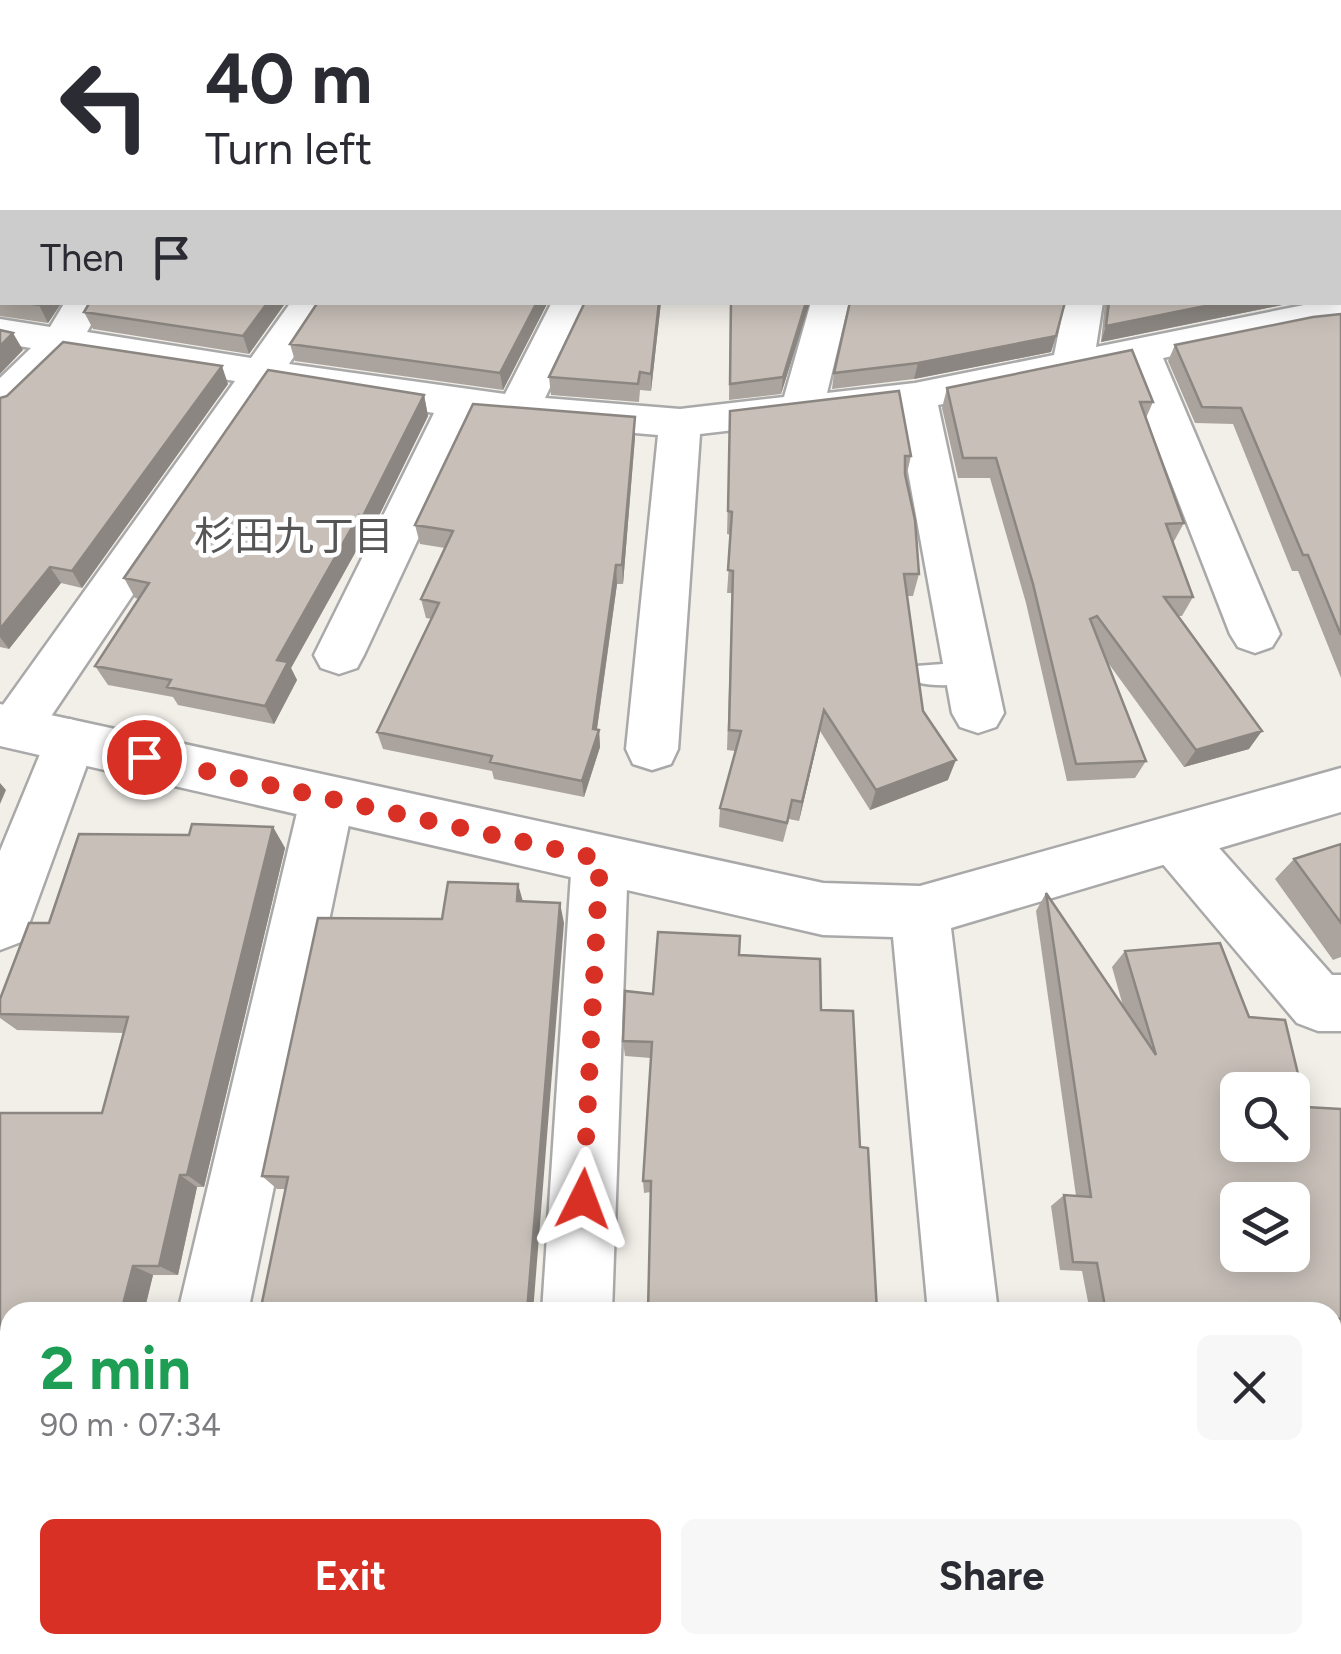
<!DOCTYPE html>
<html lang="en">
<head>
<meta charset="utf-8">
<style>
  :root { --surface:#fff; --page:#f7f7f7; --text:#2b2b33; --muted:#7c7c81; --accent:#d93025 }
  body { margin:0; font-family:Figtree,"Noto Sans JP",sans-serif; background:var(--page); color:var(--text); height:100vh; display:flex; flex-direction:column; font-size:38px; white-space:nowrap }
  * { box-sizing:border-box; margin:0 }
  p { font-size:32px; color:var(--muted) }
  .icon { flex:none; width:55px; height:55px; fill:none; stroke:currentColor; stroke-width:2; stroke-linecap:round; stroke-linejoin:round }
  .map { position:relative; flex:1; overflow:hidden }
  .panel { position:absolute; left:0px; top:1302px; width:1342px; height:352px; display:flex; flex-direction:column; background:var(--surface); border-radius:30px 30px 0 0; box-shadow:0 5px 25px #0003 }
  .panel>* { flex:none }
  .top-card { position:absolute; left:0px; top:0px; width:1342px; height:305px; box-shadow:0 5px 25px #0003; background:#fff; color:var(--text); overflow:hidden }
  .tools { position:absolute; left:1220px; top:1072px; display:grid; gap:20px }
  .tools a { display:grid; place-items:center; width:90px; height:90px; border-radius:15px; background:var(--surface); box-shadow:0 5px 25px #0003; font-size:50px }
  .pin { position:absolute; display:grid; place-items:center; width:85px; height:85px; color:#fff; margin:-42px; border:5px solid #fff; border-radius:50%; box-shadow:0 2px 10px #0007 }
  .me { position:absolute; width:110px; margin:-55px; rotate:3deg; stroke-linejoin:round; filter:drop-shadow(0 0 8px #0008) }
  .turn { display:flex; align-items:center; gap:35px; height:210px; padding:0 40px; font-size:45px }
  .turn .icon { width:130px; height:130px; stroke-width:2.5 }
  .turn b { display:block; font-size:70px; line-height:85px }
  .then { display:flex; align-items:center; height:95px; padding:0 40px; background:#0003; gap:20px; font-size:38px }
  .round { display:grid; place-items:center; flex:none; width:105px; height:105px; border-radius:15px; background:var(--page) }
  .headline { display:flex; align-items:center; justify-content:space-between; height:170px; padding:0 40px }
  h1 { font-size:60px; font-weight:700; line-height:75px; color:#1e9e55 }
  .primary-button { display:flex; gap:20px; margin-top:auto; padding:20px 40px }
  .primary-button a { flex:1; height:115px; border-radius:15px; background:var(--accent); color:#fff; font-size:40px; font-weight:700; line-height:115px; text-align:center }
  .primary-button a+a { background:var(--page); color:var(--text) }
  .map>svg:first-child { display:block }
</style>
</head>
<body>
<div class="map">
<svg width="1341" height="1654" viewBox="0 0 1341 1654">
  <rect width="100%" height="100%" fill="#f2efe9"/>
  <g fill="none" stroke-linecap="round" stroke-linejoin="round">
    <defs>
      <path id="service" d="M 970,662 L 980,666 L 984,673 L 980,680 C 961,686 935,687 916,682 L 912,674 L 916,666 Z"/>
      <path id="minor" d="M 65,302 L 104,302 L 87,332 L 251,358 L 291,302 L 330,302 L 289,364 L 505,394 L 552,302 L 591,302 L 545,398 L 680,409 L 784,397 L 811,302 L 849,302 L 827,393 L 915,383 L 1054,355 L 1065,302 L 1103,302 L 1096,347 L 1304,305 L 1341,302 L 1341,326 L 1304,329 L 1163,358 L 1280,634 L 1272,647 L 1255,653 L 1238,647 L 1230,634 L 1126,366 L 938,405 L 1004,713 L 996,727 L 978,733 L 960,727 L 952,713 L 897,411 L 700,434 L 678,749 L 671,764 L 652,770 L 633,764 L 626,749 L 658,435 L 474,419 L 364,655 L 357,668 L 339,674 L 321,668 L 314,655 L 434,413 L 273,387 L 33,743 L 15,749 L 0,744 L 0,709 L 235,381 L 71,355 L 15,411 L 0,414 L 0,378 L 31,348 L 0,343 L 0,319 L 50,327 Z
        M 70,719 L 88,725 L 96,740 L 29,924 L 21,942 L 0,950 L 0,851 L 52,725 Z
        M 327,777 L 346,784 L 354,800 L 248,1312 L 178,1312 L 300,800 L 308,784 Z
        M 1176,815 L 1196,822 L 1332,975 L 1341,975 L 1341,1031 L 1318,1031 L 1297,1023 L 1156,856 L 1148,839 L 1156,822 Z
        M 600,835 L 620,842 L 628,859 L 612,1312 L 542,1312 L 572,859 L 580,842 Z
        M 1332,1404 L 1341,1404 L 1341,1478 L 1332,1478 Z
        M 100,1645 L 180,1645 L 178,1654 L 98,1654 Z
        M 521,1645 L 601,1645 L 601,1654 L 521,1654 Z"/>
      <path id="tertiary" d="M 1340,20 L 1341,20 L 1341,38 L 1340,38 Z
        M 0,704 L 823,883 L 920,886 L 1341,768 L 1341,812 L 951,928 L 998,1312 L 928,1312 L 893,937 L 823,935 L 0,746 Z
        M 963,1645 L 1043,1645 L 1044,1654 L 964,1654 Z"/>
    </defs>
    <use href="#service" stroke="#a9a9a9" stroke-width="5"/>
    <use href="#minor" stroke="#a9a9a9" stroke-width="5"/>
    <use href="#tertiary" stroke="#a9a9a9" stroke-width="5"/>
    <use href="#service" fill="#fff" fill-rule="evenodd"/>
    <use href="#minor" fill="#fff" fill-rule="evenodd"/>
    <use href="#tertiary" fill="#fff" fill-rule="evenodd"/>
  </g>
  <path fill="#aba49e" d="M 0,0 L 168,0 L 166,2 L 2,2 L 2,302 L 62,302 L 48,323 L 0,316 Z
    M 90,302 L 286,302 L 249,354 L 93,329 L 84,312 Z
    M 548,302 L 503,390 L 295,361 L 290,344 Z
    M 585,302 L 661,302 L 651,391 L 640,390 L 639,402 L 551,395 L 549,377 Z
    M 730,302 L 810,302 L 781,394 L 729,400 Z
    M 1105,302 L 1297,302 L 1101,342 Z
    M 1341,314 L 1341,678 L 1298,571 L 1292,571 L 1233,424 L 1195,423 L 1168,361 L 1175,345 Z
    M 1056,336 L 1051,352 L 914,379 L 832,389 L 834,373 Z
    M 228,384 L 82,588 L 61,583 L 9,649 L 0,647 L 0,397 Z
    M 947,388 L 1153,402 L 1146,418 L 1184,523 L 1173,543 L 1193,597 L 1182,616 L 1178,616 L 1249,749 L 1184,767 L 1106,660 L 1146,761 L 1135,778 L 1067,781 L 1026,603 L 990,478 L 958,478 L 942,408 Z
    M 424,395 L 428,416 L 369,536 L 365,535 L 291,668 L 297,680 L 274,724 L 178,705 L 173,697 L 108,685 L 95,666 L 139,599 L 135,598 L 124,578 Z
    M 730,411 L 911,456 L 906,478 L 919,574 L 913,596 L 907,596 L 923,711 L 948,780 L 870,810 L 820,731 L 799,821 L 789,819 L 783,842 L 719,827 L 720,808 L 735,751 L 727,750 L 732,593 L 727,593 L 731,535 L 727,534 Z
    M 635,417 L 635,437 L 623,584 L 617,584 L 597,730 L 599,730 L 600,747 L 584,797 L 494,779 L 492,771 L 383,749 L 377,732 L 432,619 L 426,618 L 421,599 L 445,548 L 420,544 L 415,525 Z
    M 192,824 L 273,827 L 285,848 L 204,1187 L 197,1187 L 178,1275 L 153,1275 L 144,1312 L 10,1312 L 10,1645 L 81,1645 L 78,1654 L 0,1654 L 0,1113 L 102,1113 L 124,1033 L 17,1030 L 0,1018 L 0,999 L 29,923 L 49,923 L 79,834 L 189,835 Z
    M 1341,844 L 1341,957 L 1333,960 L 1275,879 L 1294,859 Z
    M 1046,893 L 1123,1006 L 1112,967 L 1125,951 L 1249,1017 L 1306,1107 L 1341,1109 L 1341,1328 L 1332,1327 L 1332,1312 L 1090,1312 L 1082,1271 L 1060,1270 L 1051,1206 L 1064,1195 L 1076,1196 L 1036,911 Z
    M 523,901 L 564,923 L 285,1189 L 277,1189 L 262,1176 L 442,919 Z
    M 653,994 L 651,1192 L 644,1193 L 643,1181 L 651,1058 L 625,1056 L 623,1041 Z
    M 1124,1645 L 1341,1654 L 1126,1654 Z"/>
  <path fill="#8b8681" d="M 148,0 L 168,0 L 166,2 L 145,2 Z
    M 41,302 L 62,302 L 48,323 L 39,305 Z
    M 268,302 L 286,302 L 249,354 L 243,336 Z
    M 537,302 L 548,302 L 503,390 L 500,373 Z
    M 659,302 L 661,302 L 651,391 L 651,374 Z
    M 806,302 L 810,302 L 781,394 L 783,377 Z
    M 1225,302 L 1297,302 L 1101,342 L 1106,326 Z
    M 13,333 L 23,350 L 0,374 L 0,346 Z
    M 1056,336 L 1051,352 L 914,379 L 918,363 Z
    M 222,366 L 228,384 L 82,588 L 72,571 Z
    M 424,395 L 428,416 L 369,536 L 363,516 Z
    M 635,417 L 635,437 L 623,584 L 622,565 Z
    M 359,515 L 365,535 L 291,668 L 297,680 L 274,724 L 265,706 L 277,660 Z
    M 616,565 L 617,584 L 595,742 L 599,730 L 600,747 L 584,797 L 582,781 L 593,729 Z
    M 50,567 L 61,583 L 9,649 L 0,637 L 0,629 Z
    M 824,710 L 820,731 L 799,821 L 802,802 Z
    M 1262,731 L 1249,749 L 1184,767 L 1196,750 Z
    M 956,760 L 948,780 L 870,810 L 876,790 Z
    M 0,783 L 6,790 L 0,804 Z
    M 273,827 L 285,848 L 204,1187 L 187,1175 Z
    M 518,884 L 524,905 L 517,901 Z
    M 560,903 L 564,923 L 533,1312 L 527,1312 Z
    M 180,1175 L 197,1187 L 178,1275 L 159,1266 Z
    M 133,1266 L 153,1275 L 144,1312 L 121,1312 Z
    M 56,1645 L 81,1645 L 78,1654 L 54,1654 Z
    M 484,1645 L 493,1645 L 492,1654 L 484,1654 Z"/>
  <path fill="#c7bfb8" stroke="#8b8681" stroke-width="2.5" fill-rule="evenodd" d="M 0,0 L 148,0 L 145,2 L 2,2 L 2,301 L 0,300 Z
    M 492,0 L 901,0 L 900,2 L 490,2 Z
    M 1340,80 L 1341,81 L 1340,284 Z
    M 17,302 L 41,302 L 39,305 Z
    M 90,302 L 268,302 L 243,336 L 84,312 Z
    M 318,302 L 537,302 L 500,373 L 290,344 Z
    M 585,302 L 659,302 L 651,374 L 640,372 L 638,384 L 549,377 Z
    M 731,302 L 806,302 L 783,377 L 730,384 Z
    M 850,302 L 1065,302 L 1056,336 L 918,363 L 834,373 Z
    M 1109,302 L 1225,302 L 1106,326 Z
    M 1341,314 L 1341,635 L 1308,555 L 1303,555 L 1241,408 L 1202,407 L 1175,345 L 1313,317 Z
    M 0,330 L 13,333 L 0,346 Z
    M 63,342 L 222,366 L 72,571 L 50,567 L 0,629 L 0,398 L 7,396 Z
    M 1132,350 L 1153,402 L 1140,402 L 1184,523 L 1166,524 L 1193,597 L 1164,597 L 1262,731 L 1196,750 L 1097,616 L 1090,619 L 1146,761 L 1076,764 L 1033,584 L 996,458 L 963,458 L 947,388 Z
    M 268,370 L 424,395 L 363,516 L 359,515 L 277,660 L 288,662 L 265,706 L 167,687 L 171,680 L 95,666 L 149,583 L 124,578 Z
    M 899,391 L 911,456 L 905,456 L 905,474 L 915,520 L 919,574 L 904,574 L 923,711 L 956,760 L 876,790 L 824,710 L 802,802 L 792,800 L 787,823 L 720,808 L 741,731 L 729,730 L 733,571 L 728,570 L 732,512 L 728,511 L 730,411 Z
    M 473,404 L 635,417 L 622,565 L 616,565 L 593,729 L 599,730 L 582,781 L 490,762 L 492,756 L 377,732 L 439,603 L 421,599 L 453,531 L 415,525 Z
    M 192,824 L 273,827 L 187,1175 L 180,1175 L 159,1266 L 133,1266 L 121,1312 L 10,1312 L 10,1645 L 56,1645 L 54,1654 L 0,1654 L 0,1113 L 102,1113 L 128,1017 L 0,1014 L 0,999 L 29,923 L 49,923 L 79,834 L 189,835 Z
    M 1341,844 L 1341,923 L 1294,859 Z
    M 448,882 L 518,884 L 517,901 L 560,903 L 527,1312 L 260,1312 L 288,1177 L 262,1176 L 318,918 L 442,919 Z
    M 1046,893 L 1156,1055 L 1125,951 L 1220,943 L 1249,1017 L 1285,1020 L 1306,1107 L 1341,1109 L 1341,1319 L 1332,1318 L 1332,1312 L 1106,1312 L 1097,1263 L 1073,1262 L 1064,1195 L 1091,1197 ZM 1238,1090 L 1292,1090 L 1292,1145 L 1238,1145 ZM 1238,1200 L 1292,1200 L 1292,1255 L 1238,1255 Z
    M 658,932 L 740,936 L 739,955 L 820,959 L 821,1010 L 853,1011 L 860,1147 L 868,1148 L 877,1312 L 648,1312 L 651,1181 L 643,1181 L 652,1042 L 623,1041 L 625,991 L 653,994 Z
    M 1332,1506 L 1341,1506 L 1341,1654 L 1145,1654 L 1143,1645 L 1137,1645 L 1332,1645 Z
    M 347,1645 L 484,1645 L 484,1654 L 346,1654 Z
    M 655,1645 L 908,1645 L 908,1654 L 655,1654 Z"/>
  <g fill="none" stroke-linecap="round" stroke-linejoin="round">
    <path stroke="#d93025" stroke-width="18" stroke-dasharray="0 32.4" d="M 144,757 L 600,859 L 583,1199"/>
  </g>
  <g text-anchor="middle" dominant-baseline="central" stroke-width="9" stroke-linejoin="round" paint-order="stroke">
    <g font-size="40" fill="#555" stroke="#fff">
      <text x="294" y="536">杉田九丁目</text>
    </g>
  </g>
</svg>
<div class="tools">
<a><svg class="icon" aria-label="search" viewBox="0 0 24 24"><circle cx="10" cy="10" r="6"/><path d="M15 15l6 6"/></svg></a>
<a><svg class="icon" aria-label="layers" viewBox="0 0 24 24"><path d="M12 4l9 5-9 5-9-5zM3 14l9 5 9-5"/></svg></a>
</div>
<div class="pin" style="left:144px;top:757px;background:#d93025"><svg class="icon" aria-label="arrive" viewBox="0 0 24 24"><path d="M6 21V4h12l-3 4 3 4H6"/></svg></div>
<svg class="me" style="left:583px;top:1199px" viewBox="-20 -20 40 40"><path d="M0-17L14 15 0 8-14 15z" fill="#d93025" stroke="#fff" stroke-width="4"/></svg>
<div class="top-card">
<div class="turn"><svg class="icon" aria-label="left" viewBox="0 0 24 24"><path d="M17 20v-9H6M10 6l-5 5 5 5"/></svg><div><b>40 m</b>Turn left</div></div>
<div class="then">Then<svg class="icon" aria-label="arrive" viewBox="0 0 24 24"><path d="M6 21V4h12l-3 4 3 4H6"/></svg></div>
</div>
<section class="panel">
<div class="headline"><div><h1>2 min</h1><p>90 m · 07:34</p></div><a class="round"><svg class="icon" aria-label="close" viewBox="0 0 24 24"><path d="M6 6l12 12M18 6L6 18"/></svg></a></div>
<div class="primary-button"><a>Exit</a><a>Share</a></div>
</section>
</div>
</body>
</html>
